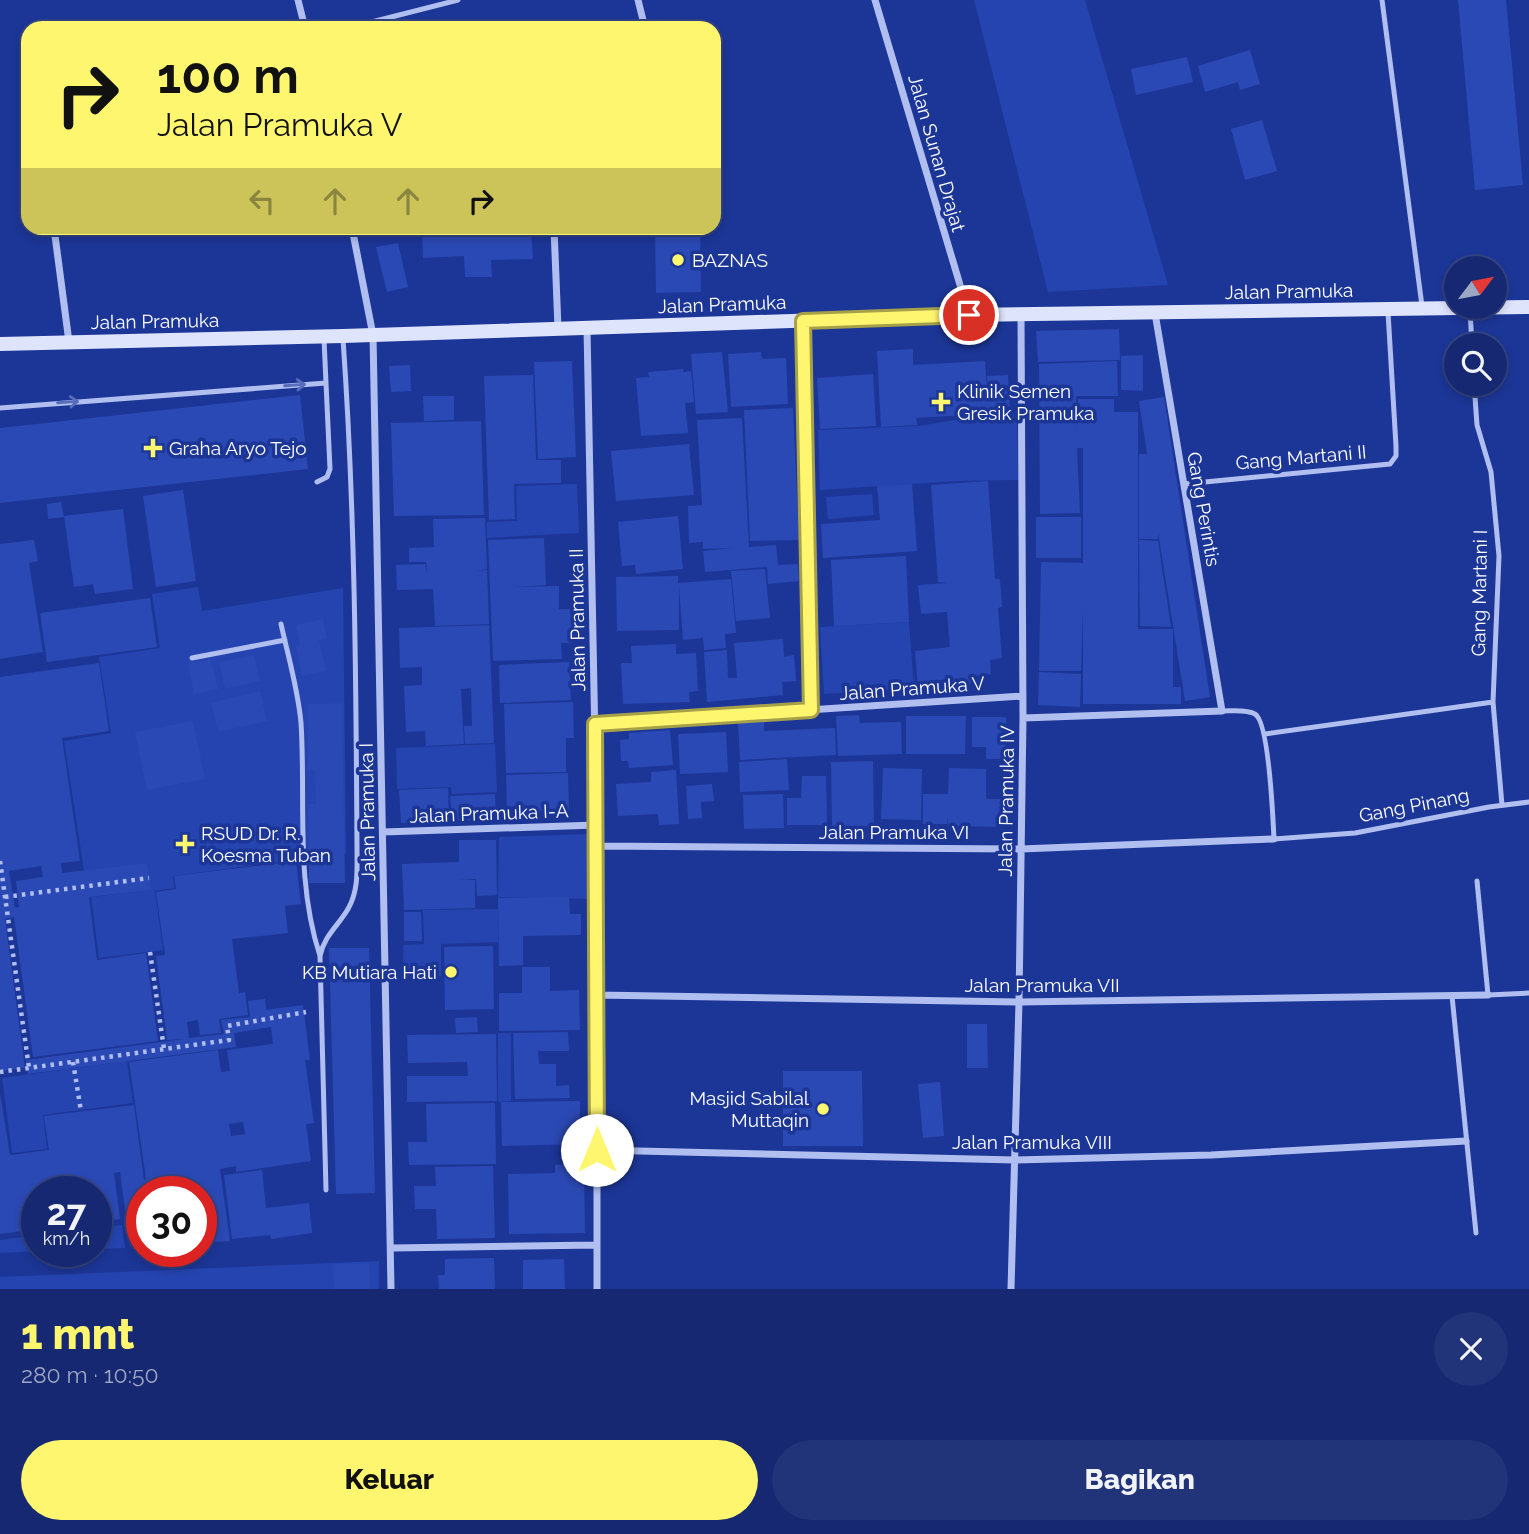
<!DOCTYPE html>
<html lang="id">
<head>
<meta charset="utf-8">
<style>
  :root { --surface:#152871; --page:#223479; --text:#f1f3f6; --muted:#9da6c3; --line:#344484; --accent:#fff66f }
  body { margin:0; font-family:Raleway,sans-serif; background:var(--page); color:var(--text); height:100vh; display:flex; flex-direction:column; font-size:26px; white-space:nowrap }
  * { box-sizing:border-box; margin:0 }
  p { font-size:23px; color:var(--muted) }
  .icon { flex:none; width:38px; height:38px; fill:none; stroke:currentColor; stroke-width:2; stroke-linecap:round; stroke-linejoin:round }
  .map { position:relative; height:1289px; overflow:hidden }
  .sheet { display:flex; flex-direction:column; background:var(--surface); flex:1 }
  .sheet>* { flex:none }
  .guide { position:absolute; left:21px; top:21px; width:700px; height:214px; border-radius:21px; box-shadow:0 4px 10px #0003,0 0 0 2px var(--line); background:#fff66f; color:#111; overflow:hidden }
  .needle { width:46px; rotate:58deg }
  .controls { position:absolute; left:1444px; top:256px; display:grid; gap:14px }
  .controls a { display:grid; place-items:center; width:63px; height:63px; border-radius:50%; background:var(--surface); box-shadow:0 4px 10px #0003,0 0 0 2px var(--line); font-size:35px }
  .speed { position:absolute; left:21px; top:1176px; display:flex; gap:14px; font-size:35px; font-weight:700; text-align:center }
  .speed>* { display:grid; place-content:center; width:91px; height:91px; border-radius:50%; background:var(--surface); box-shadow:0 4px 10px #0003,0 0 0 2px var(--line); line-height:1 }
  .speed small { font-size:18px; font-weight:400 }
  .speed .limit { border:10px solid #d22; background:#fff; color:#111 }
  .pin { position:absolute; display:grid; place-items:center; width:60px; height:60px; color:#fff; margin:-30px; border:4px solid #fff; border-radius:50%; box-shadow:0 2px 7px #0007 }
  .me { position:absolute; width:77px; margin:-38px; rotate:0deg; stroke-linejoin:round; filter:drop-shadow(0 0 5px #0008) }
  .turn { display:flex; align-items:center; gap:24px; height:147px; padding:0 21px; font-size:32px }
  .turn .icon { width:91px; height:91px; stroke-width:2.5 }
  .turn b { display:block; font-size:49px; line-height:60px }
  .lanes { display:flex; align-items:center; height:66px; padding:0 21px; background:#0003; justify-content:center; gap:35px; direction:ltr }
  .lanes .off { opacity:.35 }
  .round { display:grid; place-items:center; flex:none; width:74px; height:74px; border-radius:37px; background:var(--page) }
  .overview { display:flex; align-items:center; justify-content:space-between; height:119px; padding:0 21px }
  h1 { font-size:42px; font-weight:800; line-height:52px; color:var(--accent) }
  .action { display:flex; gap:14px; margin-top:auto; padding:14px 21px }
  .action a { flex:1; height:80px; border-radius:42px; background:var(--accent); color:#111; font-size:28px; font-weight:800; line-height:80px; text-align:center }
  .action a+a { background:var(--page); color:var(--text) }
  .map>svg:first-child { display:block }
</style>
</head>
<body>
<div class="map">
<svg width="1529" height="1289" viewBox="0 0 1529 1289">
  <rect width="100%" height="100%" fill="#1c3697"/>
  <path fill="#2544b0" d="M 974,0 L 1085,0 L 1168,285 L 1048,292 Z
    M 1017,415 L 1018,480 L 957,481 L 820,490 L 818,430 L 919,426 L 961,419 Z
    M 577,484 L 579,533 L 487,538 L 487,522 L 517,521 L 516,486 Z
    M 872,494 L 874,515 L 828,519 L 826,497 Z
    M 198,587 L 202,611 L 343,588 L 346,853 L 173,876 L 174,888 L 155,891 L 163,950 L 99,958 L 91,897 L 150,890 L 147,863 L 84,871 L 64,741 L 111,733 L 99,657 L 160,648 L 152,594 Z
    M 909,622 L 914,688 L 824,694 L 820,627 Z
    M 495,744 L 497,792 L 452,794 L 451,787 L 397,789 L 396,748 Z
    M 591,834 L 591,899 L 498,897 L 499,837 Z
    M 498,909 L 498,942 L 441,944 L 441,976 L 404,977 L 403,945 L 424,944 L 423,910 Z
    M 498,1033 L 511,1033 L 511,1101 L 498,1102 Z
    M 127,1061 L 133,1103 L 43,1115 L 47,1149 L 12,1153 L 2,1078 Z
    M 122,1225 L 125,1248 L 96,1249 L 96,1228 Z
    M 37,1235 L 38,1251 L 0,1253 L 0,1240 Z
    M 379,1261 L 379,1289 L 0,1289 L 0,1277 Z"/>
  <path fill="#2b49b4" fill-rule="evenodd" d="M 1458,0 L 1506,0 L 1523,185 L 1475,190 Z
    M 1250,50 L 1260,84 L 1240,90 L 1238,82 L 1205,92 L 1198,66 Z
    M 1187,57 L 1193,82 L 1136,95 L 1131,69 Z
    M 1262,120 L 1277,171 L 1245,180 L 1231,129 Z
    M 422,228 L 531,228 L 533,259 L 491,260 L 492,277 L 465,277 L 464,256 L 423,258 Z
    M 655,228 L 700,228 L 701,292 L 656,293 Z
    M 398,243 L 408,287 L 387,292 L 376,247 Z
    M 1119,329 L 1120,360 L 1038,362 L 1036,331 Z
    M 913,349 L 913,365 L 985,361 L 987,388 L 965,390 L 994,388 L 988,388 L 987,376 L 1008,375 L 1010,414 L 967,416 L 966,403 L 966,415 L 916,418 L 917,425 L 881,427 L 877,351 Z
    M 722,352 L 728,412 L 696,414 L 691,354 Z
    M 761,352 L 762,359 L 786,358 L 788,404 L 731,407 L 728,354 Z
    M 1143,355 L 1143,391 L 1121,390 L 1121,356 Z
    M 572,361 L 576,457 L 538,459 L 534,362 Z
    M 1117,361 L 1118,396 L 1076,396 L 1077,428 L 1078,399 L 1114,399 L 1114,412 L 1138,412 L 1138,629 L 1173,629 L 1173,687 L 1181,687 L 1181,704 L 1083,704 L 1083,609 L 1081,671 L 1039,671 L 1041,562 L 1083,563 L 1083,448 L 1077,448 L 1080,513 L 1040,514 L 1039,364 Z
    M 410,365 L 411,391 L 391,392 L 389,366 Z
    M 683,369 L 684,372 L 691,371 L 694,402 L 685,403 L 688,433 L 641,436 L 636,378 L 649,377 L 648,372 Z
    M 873,374 L 876,426 L 820,429 L 817,378 Z
    M 533,375 L 536,460 L 561,460 L 561,483 L 514,484 L 515,519 L 489,520 L 484,376 Z
    M 300,395 L 308,469 L 0,503 L 0,428 Z
    M 423,396 L 454,396 L 454,420 L 424,421 Z
    M 1164,397 L 1210,697 L 1185,701 L 1158,532 L 1158,539 L 1139,539 L 1139,454 L 1147,454 L 1139,401 Z
    M 793,408 L 799,540 L 750,541 L 744,410 Z
    M 742,418 L 749,547 L 776,545 L 778,565 L 798,564 L 799,581 L 768,584 L 767,567 L 705,572 L 703,551 L 732,548 L 703,549 L 703,542 L 689,543 L 688,506 L 702,505 L 697,420 Z
    M 481,421 L 484,515 L 394,516 L 391,423 Z
    M 689,444 L 694,495 L 616,501 L 611,451 Z
    M 988,481 L 995,579 L 1000,579 L 1002,607 L 998,608 L 1002,658 L 990,660 L 991,674 L 974,676 L 975,683 L 918,688 L 915,651 L 950,647 L 947,612 L 921,614 L 918,585 L 947,583 L 938,582 L 931,485 Z
    M 912,484 L 917,551 L 823,558 L 821,524 L 880,520 L 877,486 Z
    M 183,490 L 196,581 L 156,587 L 143,496 Z
    M 61,502 L 64,517 L 48,519 L 47,504 Z
    M 123,509 L 133,589 L 95,594 L 93,584 L 74,587 L 64,516 Z
    M 678,516 L 683,569 L 636,574 L 635,565 L 622,566 L 618,522 Z
    M 1036,517 L 1081,517 L 1081,558 L 1036,558 Z
    M 485,518 L 487,569 L 476,571 L 487,570 L 489,624 L 435,626 L 433,589 L 397,590 L 396,565 L 425,564 L 427,573 L 426,562 L 409,562 L 409,548 L 434,547 L 433,519 Z
    M 544,538 L 546,585 L 513,587 L 559,586 L 559,609 L 570,609 L 572,643 L 561,643 L 562,659 L 493,661 L 488,540 Z
    M 34,540 L 38,561 L 29,563 L 43,652 L 0,659 L 0,544 Z
    M 1139,540 L 1158,541 L 1171,627 L 1140,626 Z
    M 906,556 L 909,622 L 834,626 L 831,560 Z
    M 765,569 L 770,618 L 736,621 L 731,571 Z
    M 678,576 L 678,583 L 731,579 L 736,633 L 725,634 L 726,648 L 704,650 L 703,638 L 683,640 L 679,587 L 679,630 L 617,631 L 616,577 Z
    M 150,598 L 157,647 L 47,662 L 40,613 Z
    M 323,619 L 327,639 L 319,640 L 326,671 L 302,676 L 296,646 L 300,645 L 296,625 Z
    M 489,625 L 494,743 L 465,744 L 464,726 L 472,726 L 471,688 L 461,689 L 464,744 L 426,746 L 425,731 L 406,732 L 404,686 L 422,685 L 422,667 L 400,668 L 399,628 Z
    M 783,639 L 784,657 L 794,655 L 796,681 L 782,682 L 783,695 L 707,702 L 704,652 L 727,650 L 728,678 L 737,678 L 734,643 Z
    M 676,644 L 676,654 L 696,653 L 698,691 L 689,692 L 690,702 L 623,704 L 621,663 L 632,663 L 631,646 Z
    M 254,655 L 260,681 L 225,689 L 219,662 Z
    M 211,659 L 218,689 L 194,694 L 188,663 Z
    M 569,662 L 571,700 L 500,703 L 499,665 Z
    M 99,663 L 109,731 L 62,738 L 80,861 L 61,863 L 62,873 L 147,863 L 151,890 L 89,897 L 97,960 L 146,953 L 158,1041 L 33,1057 L 14,917 L 5,919 L 25,1068 L 0,1071 L 0,677 ZM 41,866 L 43,877 L 16,881 L 19,907 L 15,908 L 9,871 Z
    M 1039,672 L 1081,674 L 1080,707 L 1038,705 Z
    M 260,691 L 267,721 L 218,732 L 211,703 Z
    M 573,702 L 574,738 L 566,738 L 566,772 L 506,773 L 504,704 Z
    M 342,703 L 345,883 L 309,883 L 308,804 L 316,804 L 315,770 L 308,770 L 308,704 Z
    M 859,715 L 860,723 L 901,722 L 902,754 L 838,756 L 836,716 Z
    M 906,716 L 966,716 L 965,754 L 906,754 Z
    M 972,717 L 1006,717 L 1006,759 L 986,759 L 986,747 L 972,747 Z
    M 764,720 L 764,731 L 835,728 L 836,755 L 740,760 L 738,722 Z
    M 193,721 L 205,779 L 147,790 L 135,732 Z
    M 670,730 L 673,765 L 629,768 L 628,761 L 621,761 L 620,740 L 629,739 L 629,733 Z
    M 726,732 L 728,772 L 680,774 L 678,734 Z
    M 787,759 L 789,790 L 740,792 L 739,762 Z
    M 873,761 L 874,826 L 832,826 L 831,762 Z
    M 883,768 L 922,769 L 921,820 L 881,819 Z
    M 949,768 L 986,769 L 986,799 L 1005,799 L 1004,827 L 948,826 L 948,817 L 947,824 L 923,824 L 923,794 L 948,794 Z
    M 676,770 L 679,824 L 659,825 L 658,814 L 618,816 L 616,784 L 651,782 L 651,772 Z
    M 568,773 L 569,810 L 507,812 L 506,775 Z
    M 802,776 L 826,776 L 827,825 L 787,825 L 787,798 L 801,798 Z
    M 712,784 L 714,801 L 701,802 L 702,818 L 688,819 L 686,786 Z
    M 448,788 L 449,821 L 401,823 L 399,790 Z
    M 495,794 L 496,819 L 452,821 L 450,796 Z
    M 783,794 L 784,828 L 744,829 L 743,795 Z
    M 459,840 L 496,840 L 497,895 L 477,896 L 476,879 L 459,879 L 475,880 L 475,908 L 404,910 L 402,864 L 459,862 Z
    M 296,861 L 301,904 L 285,906 L 288,933 L 232,939 L 239,993 L 245,992 L 248,1015 L 219,1019 L 221,1033 L 200,1035 L 198,1020 L 187,1022 L 189,1038 L 224,1034 L 221,1020 L 250,1017 L 248,1001 L 265,999 L 266,1010 L 303,1005 L 310,1060 L 305,1060 L 314,1123 L 306,1124 L 311,1161 L 236,1172 L 236,1166 L 220,1169 L 230,1241 L 201,1243 L 201,1192 L 142,1192 L 142,1245 L 130,1246 L 120,1172 L 114,1173 L 120,1219 L 96,1222 L 96,1192 L 37,1192 L 37,1229 L 0,1234 L 0,1093 L 10,1155 L 49,1150 L 44,1116 L 134,1105 L 144,1180 L 146,1179 L 129,1062 L 218,1050 L 221,1072 L 230,1071 L 227,1050 L 273,1044 L 271,1027 L 234,1033 L 236,1047 L 28,1074 L 26,1060 L 184,1039 L 167,1040 L 156,956 L 165,955 L 156,892 L 176,889 L 174,876 ZM 243,1122 L 245,1134 L 231,1136 L 229,1124 Z
    M 569,897 L 570,914 L 581,914 L 581,935 L 523,936 L 523,965 L 499,966 L 498,898 Z
    M 404,912 L 421,912 L 422,941 L 404,941 Z
    M 493,946 L 494,1009 L 445,1010 L 444,947 Z
    M 329,948 L 369,948 L 375,1193 L 336,1194 Z
    M 522,967 L 550,967 L 550,991 L 579,990 L 580,1030 L 499,1031 L 499,993 L 522,993 Z
    M 477,1017 L 478,1032 L 456,1033 L 455,1018 Z
    M 967,1024 L 987,1024 L 988,1068 L 967,1068 Z
    M 568,1032 L 569,1051 L 538,1051 L 539,1064 L 556,1064 L 556,1086 L 569,1085 L 570,1098 L 515,1099 L 513,1033 Z
    M 496,1034 L 497,1101 L 407,1102 L 407,1076 L 468,1076 L 467,1062 L 408,1063 L 407,1035 Z
    M 783,1071 L 862,1071 L 863,1146 L 783,1146 Z
    M 940,1082 L 944,1136 L 923,1138 L 918,1084 Z
    M 580,1101 L 580,1144 L 502,1146 L 501,1102 Z
    M 495,1103 L 496,1164 L 409,1165 L 408,1142 L 427,1142 L 426,1104 Z
    M 584,1164 L 585,1233 L 509,1234 L 508,1174 L 555,1173 L 555,1165 Z
    M 493,1166 L 495,1238 L 437,1239 L 436,1209 L 415,1209 L 414,1186 L 436,1186 L 435,1167 Z
    M 262,1170 L 266,1208 L 309,1203 L 312,1233 L 271,1239 L 270,1235 L 232,1239 L 224,1175 Z
    M 494,1258 L 495,1289 L 439,1289 L 438,1275 L 445,1275 L 445,1259 Z
    M 564,1259 L 565,1289 L 523,1289 L 523,1260 Z
    M 369,1263 L 370,1289 L 334,1289 L 333,1264 Z"/>
  <g fill="none" stroke-linecap="round" stroke-linejoin="round">
    <path stroke="#b0bef0" stroke-width="4.5" stroke-dasharray="3.5 5" stroke-linecap="butt" d="M 0,861 L 29,1068
      M 5,897 L 149,878
      M 150,952 L 164,1049
      M 73,1062 L 81,1111
      M 0,1072 L 229,1040 L 227,1026 L 306,1012"/>
    <path stroke="#b0bef0" stroke-width="5" d="M 1382,0 L 1422,306
      M 348,28 L 458,0
      M 1470,311 L 1472,345
      M 1474,383 L 1477,425 L 1491,472 L 1499,556 L 1493,702 L 1502,805
      M 0,408 L 326,383 L 324,339
      M 317,482 L 327,477 L 330,469 L 326,383
      M 1184,484 L 1390,464 L 1396,456 L 1396,446 L 1388,312
      M 281,624 C 288,656 298,689 301,723 C 306,801 295,880 320,956
      M 192,658 L 285,640
      M 1222,711 C 1231,711 1247,709 1255,714 C 1269,722 1273,819 1274,839 L 1355,833 L 1489,807 L 1529,802
      M 1265,734 L 1493,702
      M 1477,881 L 1488,995 L 1529,993
      M 1452,996 L 1476,1233
      M 326,1190 L 320,956 C 324,936 338,926 348,909 C 359,890 357,868 357,848 C 356,678 355,508 343,339"/>
    <path stroke="#b0bef0" stroke-width="7" d="M 298,0 L 305,28
      M 638,0 L 645,28
      M 875,0 L 969,315
      M 54,228 L 69,342
      M 352,228 L 373,335 L 391,1289
      M 554,228 L 558,328
      M 803,321 L 811,710
      M 587,328 L 597,846 L 597,1289
      M 1023,718 L 1222,711 L 1155,313
      M 595,724 L 1023,696
      M 383,832 L 596,825
      M 597,846 L 1021,849 L 1274,839
      M 597,995 L 1019,1002 L 1488,995
      M 597,1150 L 1015,1160 L 1211,1155 L 1466,1141
      M 392,1248 L 597,1245
      M 1011,1289 L 1019,1002 L 1023,718 L 1021,314"/>
    <path stroke="#dee4fb" stroke-width="14" d="M 0,344 L 343,336 L 969,315 L 1529,307"/>
  </g>
  <defs><path id="oneway-shaft" d="M-6 0H5M1.5-3L5.5 0L1.5 3" fill="none" stroke-width="1.6" stroke-linecap="round" stroke-linejoin="round" transform="scale(1.75)"/></defs>
  <g stroke="#576cbb">
    <use href="#oneway-shaft" transform="translate(295 385) rotate(-4)"/>
    <use href="#oneway-shaft" transform="translate(68 402) rotate(-4)"/>
  </g>
  <g fill="none" stroke-linecap="round" stroke-linejoin="round">
    <defs>
      <path id="route" d="M 597,1150 L 595,724 L 811,710 L 803,321 L 969,315"/>
    </defs>
    <use href="#route" stroke="#a6a048" stroke-width="18"/>
    <use href="#route" stroke="#fff66f" stroke-width="12"/>
  </g>
  <g fill="#fff66f" stroke="#1c3697" stroke-width="2.5">
    <circle cx="678" cy="260" r="7"/>
    <path d="M937.5 391.5h7v7h7v7h-7v7h-7v-7h-7v-7h7z"/>
    <path d="M149.5 437.5h7v7h7v7h-7v7h-7v-7h-7v-7h7z"/>
    <path d="M181.5 833.5h7v7h7v7h-7v7h-7v-7h-7v-7h7z"/>
    <circle cx="451" cy="972" r="7"/>
    <circle cx="823" cy="1109" r="7"/>
  </g>
  <g text-anchor="middle" dominant-baseline="central" stroke-width="7" stroke-linejoin="round" paint-order="stroke">
    <g font-size="19" fill="#fff" stroke="#1c3697">
      <text transform="translate(937 153) rotate(74)">Jalan Sunan Drajat</text>
      <text transform="translate(1289 291) rotate(-1)">Jalan Pramuka</text>
      <text transform="translate(722 304) rotate(-2)">Jalan Pramuka</text>
      <text transform="translate(155 321) rotate(-1)">Jalan Pramuka</text>
      <text transform="translate(1301 457) rotate(-5)">Gang Martani II</text>
      <text transform="translate(1204 509) rotate(80)">Gang Perintis</text>
      <text transform="translate(1479 593) rotate(-89)">Gang Martani I</text>
      <text transform="translate(577 620) rotate(-91)">Jalan Pramuka II</text>
      <text transform="translate(912 688) rotate(-4)">Jalan Pramuka V</text>
      <text transform="translate(1006 801) rotate(-89)">Jalan Pramuka IV</text>
      <text transform="translate(1414 805) rotate(-11)">Gang Pinang</text>
      <text transform="translate(367 812) rotate(-91)">Jalan Pramuka I</text>
      <text transform="translate(489 813) rotate(-2)">Jalan Pramuka I-A</text>
      <text x="894" y="832">Jalan Pramuka VI</text>
      <text x="1042" y="985">Jalan Pramuka VII</text>
      <text x="1032" y="1142">Jalan Pramuka VIII</text>
    </g>
    <g font-size="19" fill="#fff" stroke="#1c3697" text-anchor="start">
      <text x="692" y="260">BAZNAS</text>
      <text x="957" y="391">Klinik Semen<tspan x="957" dy="22">Gresik Pramuka</tspan></text>
      <text x="169" y="448">Graha Aryo Tejo</text>
      <text x="201" y="833">RSUD Dr. R.<tspan x="201" dy="22">Koesma Tuban</tspan></text>
      <text x="437" y="972" text-anchor="end">KB Mutiara Hati</text>
      <text x="809" y="1098" text-anchor="end">Masjid Sabilal<tspan x="809" dy="22">Muttaqin</tspan></text>
    </g>
  </g>
</svg>
<div class="controls">
<a><svg class="needle" viewBox="-14 -14 28 28"><path d="M0-13l5 13h-10z" fill="#e53935"/><path d="M0 13l5-13h-10z" fill="#9da6c3"/></svg></a>
<a><svg class="icon" aria-label="search" viewBox="0 0 24 24"><circle cx="10" cy="10" r="6"/><path d="M15 15l6 6"/></svg></a>
</div>
<div class="speed"><div>27<small>km/h</small></div><div class="limit">30</div></div>
<div class="pin" style="left:969px;top:315px;background:#d93025"><svg class="icon" aria-label="arrive" viewBox="0 0 24 24"><path d="M6 21V4h12l-3 4 3 4H6"/></svg></div>
<svg class="me" style="left:597px;top:1150px" viewBox="-20 -20 40 40"><circle r="19" fill="#fff"/><path d="M0-13L10 11 0 6-10 11z" fill="#fff66f"/></svg>
<div class="guide">
<div class="turn"><svg class="icon" aria-label="right" viewBox="0 0 24 24"><path d="M7 20v-9h11M14 6l5 5-5 5"/></svg><div><b>100 m</b>Jalan Pramuka V</div></div>
<div class="lanes"><svg class="icon off" aria-label="left" viewBox="0 0 24 24"><path d="M17 20v-9H6M10 6l-5 5 5 5"/></svg><svg class="icon off" aria-label="ahead" viewBox="0 0 24 24"><path d="M12 20V5M6 11l6-6 6 6"/></svg><svg class="icon off" aria-label="ahead" viewBox="0 0 24 24"><path d="M12 20V5M6 11l6-6 6 6"/></svg><svg class="icon" aria-label="right" viewBox="0 0 24 24"><path d="M7 20v-9h11M14 6l5 5-5 5"/></svg></div>
</div>
</div>
<section class="sheet">
<div class="overview"><div><h1>1 mnt</h1><p>280 m · 10:50</p></div><a class="round"><svg class="icon" aria-label="close" viewBox="0 0 24 24"><path d="M6 6l12 12M18 6L6 18"/></svg></a></div>
<div class="action"><a>Keluar</a><a>Bagikan</a></div>
</section>
</body>
</html>
